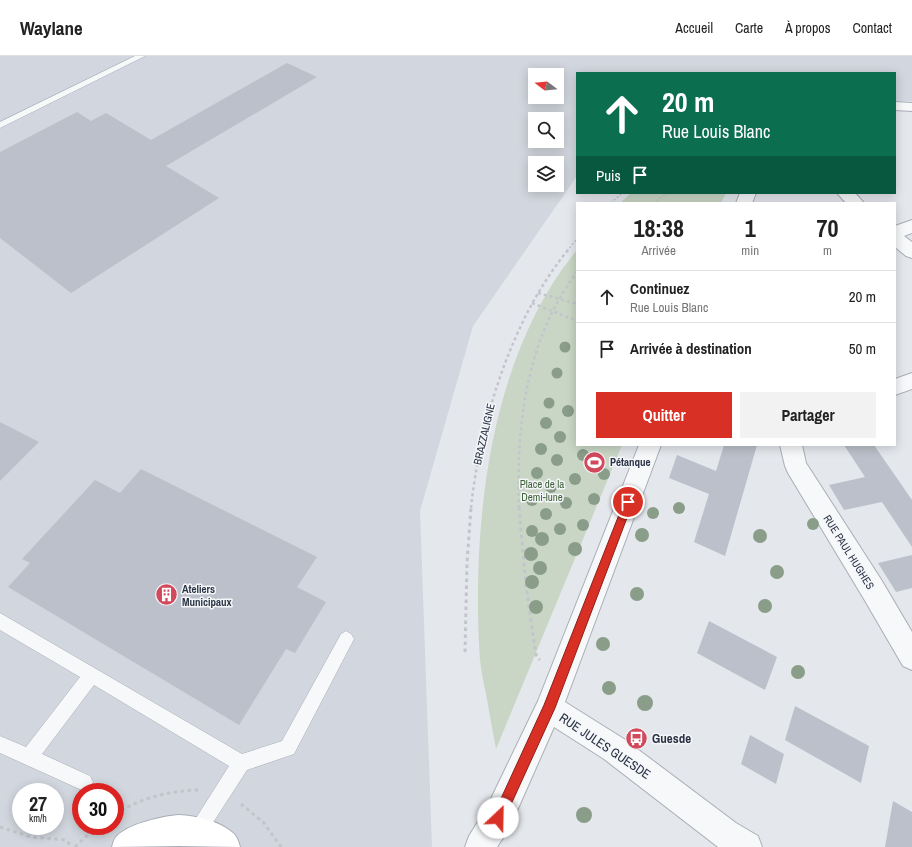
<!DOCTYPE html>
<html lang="fr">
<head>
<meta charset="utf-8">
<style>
  :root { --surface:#fff; --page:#f2f2f2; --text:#222; --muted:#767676; --line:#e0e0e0; --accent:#d93025 }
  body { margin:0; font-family:"Archivo Narrow",sans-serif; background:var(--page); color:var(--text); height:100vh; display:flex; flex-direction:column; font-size:15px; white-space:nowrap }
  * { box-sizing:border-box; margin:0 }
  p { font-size:13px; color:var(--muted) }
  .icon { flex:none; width:22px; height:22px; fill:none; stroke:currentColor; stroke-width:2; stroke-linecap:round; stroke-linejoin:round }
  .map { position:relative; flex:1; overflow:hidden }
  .sheet { position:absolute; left:576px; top:146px; width:320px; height:244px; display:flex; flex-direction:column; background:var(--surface); border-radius:0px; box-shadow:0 2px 10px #0003 }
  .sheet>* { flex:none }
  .top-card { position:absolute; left:576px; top:16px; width:320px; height:122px; border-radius:0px; box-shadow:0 2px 10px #0003; background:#0b6e4f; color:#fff; overflow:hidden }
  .needle { width:26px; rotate:286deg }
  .tools { position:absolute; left:528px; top:12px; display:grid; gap:8px }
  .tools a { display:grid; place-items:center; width:36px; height:36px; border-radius:0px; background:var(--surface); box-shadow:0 2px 10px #0003; font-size:20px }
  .speed { position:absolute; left:12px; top:727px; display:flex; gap:8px; font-size:20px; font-weight:700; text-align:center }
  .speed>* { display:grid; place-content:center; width:52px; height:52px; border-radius:50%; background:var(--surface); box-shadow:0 2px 10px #0003; line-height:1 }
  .speed small { font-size:10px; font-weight:400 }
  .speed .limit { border:6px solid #d22; background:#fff; color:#111 }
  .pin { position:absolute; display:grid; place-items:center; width:34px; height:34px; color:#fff; margin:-17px; border:2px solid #fff; border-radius:50%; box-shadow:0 1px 4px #0007 }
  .me { position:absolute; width:44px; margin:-22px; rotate:24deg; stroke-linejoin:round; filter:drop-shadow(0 0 3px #0008) }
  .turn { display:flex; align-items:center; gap:14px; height:84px; padding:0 20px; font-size:18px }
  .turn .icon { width:52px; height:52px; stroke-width:2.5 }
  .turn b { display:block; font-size:28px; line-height:34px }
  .then { display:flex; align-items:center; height:38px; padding:0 20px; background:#0003; gap:8px; font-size:15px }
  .eta { display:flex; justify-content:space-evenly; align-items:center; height:68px; text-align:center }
  .eta b { font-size:24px; font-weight:800; line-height:28px }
  .button { display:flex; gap:8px; margin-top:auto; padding:8px 20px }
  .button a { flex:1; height:46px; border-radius:0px; background:var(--accent); color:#fff; font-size:16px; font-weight:800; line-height:46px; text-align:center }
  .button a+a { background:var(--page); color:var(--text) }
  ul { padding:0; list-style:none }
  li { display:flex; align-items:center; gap:12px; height:52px; padding:0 20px; border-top:1px solid var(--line) }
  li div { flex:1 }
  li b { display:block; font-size:15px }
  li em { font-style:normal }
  header { display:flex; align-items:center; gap:24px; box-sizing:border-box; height:56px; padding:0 20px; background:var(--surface); border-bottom:1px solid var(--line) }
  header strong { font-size:19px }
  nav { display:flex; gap:22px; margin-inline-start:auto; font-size:14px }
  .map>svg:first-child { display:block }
</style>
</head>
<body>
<header>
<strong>Waylane</strong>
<nav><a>Accueil</a><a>Carte</a><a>À propos</a><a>Contact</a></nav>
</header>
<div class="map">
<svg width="912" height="791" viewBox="0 0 912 791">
  <rect width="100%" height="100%" fill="#e4e7ec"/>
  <path fill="#d2d6de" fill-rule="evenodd" d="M 0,0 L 912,0 L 912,45 L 895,45 L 895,17 L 577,17 L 577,120 L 473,270 L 420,455 L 432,791 L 0,791 ZM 535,19 L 557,19 L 557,41 L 535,41 ZM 535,63 L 557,63 L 557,85 L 535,85 ZM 535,107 L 557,107 L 557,129 L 535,129 ZM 21,736 L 55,736 L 55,770 L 21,770 ZM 81,736 L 115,736 L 115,770 L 81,770 Z"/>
  <path fill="#c9d6c5" d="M 631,137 L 726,137 L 721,147 L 620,147 Z
    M 577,194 L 577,389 L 622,389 L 496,693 C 492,673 489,653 485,633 C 483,624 481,613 480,604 C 471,470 489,300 577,194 Z"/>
  <path fill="#bbc0ca" d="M 287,7 L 317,21 L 166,110 L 219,142 L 71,237 L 0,182 L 0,96 L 77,56 L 91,65 L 106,57 L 151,84 Z
    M 0,366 L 39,386 L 0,425 Z
    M 724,389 L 757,389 L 725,500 L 694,486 L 709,438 L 669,422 L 677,399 L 716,415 Z
    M 844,389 L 874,389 L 912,444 L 912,491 L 882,446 L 844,454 L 829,429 L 865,421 Z
    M 141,413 L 317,501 L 297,531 L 326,546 L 295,597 L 286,593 L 239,669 L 8,531 L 30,507 L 22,503 L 95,424 L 120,437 Z
    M 912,499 L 912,532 L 896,536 L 878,507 Z
    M 709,565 L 777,601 L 765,634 L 697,597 Z
    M 795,650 L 869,690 L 861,727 L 785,684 Z
    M 750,679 L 784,698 L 776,728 L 741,708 Z
    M 893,745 L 912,756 L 912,791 L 885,791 Z"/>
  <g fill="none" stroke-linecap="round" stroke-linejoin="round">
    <defs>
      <path id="lane" d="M 135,0 L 145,0 L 0,72 L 0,66 Z
        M 0,557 L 242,698 L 282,685 L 341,578 L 346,575 L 351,578 L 354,583 L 294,698 L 247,714 L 203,782 L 197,785 L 191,782 L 188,776 L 191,770 L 229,710 L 94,629 L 42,698 L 90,720 L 93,726 L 90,732 L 84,735 L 0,697 L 0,680 L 26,691 L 80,621 L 0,574 Z"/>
      <path id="street" d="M 895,46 L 912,47 L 912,55 L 895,54 Z
        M 740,137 L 756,137 L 752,147 L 736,147 Z
        M 837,137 L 855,137 L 864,147 L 846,147 Z
        M 912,164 L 912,177 L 904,180 L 912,186 L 912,202 L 906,200 L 895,191 L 895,170 Z
        M 912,317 L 912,333 L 895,339 L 895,323 Z
        M 639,389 L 661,389 L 565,646 L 624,683 L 736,767 L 758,780 L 762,791 L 718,791 L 604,703 L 554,671 L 509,773 L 497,791 L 465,791 L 469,780 L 487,751 L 538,645 Z
        M 780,389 L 802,389 L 806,407 L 882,525 L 912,576 L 912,614 L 903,610 L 864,543 L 788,417 L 785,410 Z"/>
      <path id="secondary" d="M 179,759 C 197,760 219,765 233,777 C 237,780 239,787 240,791 L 179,790 L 112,791 C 113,788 114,782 117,780 C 128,768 163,760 179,759 Z"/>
    </defs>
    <use href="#lane" stroke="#a9aeb7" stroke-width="1"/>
    <use href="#street" stroke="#a9aeb7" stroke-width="2"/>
    <use href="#secondary" stroke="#a9aeb7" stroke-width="2"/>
    <path stroke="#c2c5cb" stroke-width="1.5" stroke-dasharray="2 2" stroke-linecap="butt" d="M 611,147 L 622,137
      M 653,147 L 668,137
      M 567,195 L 577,183"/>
    <path stroke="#c2c5cb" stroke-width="2.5" stroke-dasharray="3 3" stroke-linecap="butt" d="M 538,237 L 577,248
      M 532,247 L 577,265
      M 471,452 C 480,365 512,262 568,194
      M 519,452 C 516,370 526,283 577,216"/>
    <path stroke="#c2c5cb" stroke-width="3" stroke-dasharray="3.5 3.5" stroke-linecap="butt" d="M 519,451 L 526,530 L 536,599 L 540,604
      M 465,596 L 467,507 L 471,451
      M 241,748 L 264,767 L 281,791
      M 115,758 C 141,742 168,735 198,734
      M 0,771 L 31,781 L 66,784 L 72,791
      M 75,791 L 97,770"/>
    <use href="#lane" fill="#f7f8fa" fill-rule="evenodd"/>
    <use href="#street" fill="#f7f8fa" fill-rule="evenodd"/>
    <use href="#secondary" fill="#fff" fill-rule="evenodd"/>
  </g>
  <g fill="#899d89">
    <circle cx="565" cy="291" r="5.5"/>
    <circle cx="557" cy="317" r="5.5"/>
    <circle cx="549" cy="347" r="5.5"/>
    <circle cx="568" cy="355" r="6"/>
    <circle cx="546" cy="367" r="6"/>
    <circle cx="560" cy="381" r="6"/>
    <circle cx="541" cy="393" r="6"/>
    <circle cx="583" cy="399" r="6"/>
    <circle cx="557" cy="404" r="6"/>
    <circle cx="537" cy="417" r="6"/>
    <circle cx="604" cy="418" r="6"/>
    <circle cx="575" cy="423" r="6"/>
    <circle cx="551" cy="431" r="6"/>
    <circle cx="594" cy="443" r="6"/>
    <circle cx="532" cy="444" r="6"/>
    <circle cx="566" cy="447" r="6"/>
    <circle cx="679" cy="452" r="6"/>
    <circle cx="653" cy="457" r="6"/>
    <circle cx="546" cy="458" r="6"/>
    <circle cx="813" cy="468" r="6"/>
    <circle cx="583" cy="469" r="6"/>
    <circle cx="560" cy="473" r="6"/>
    <circle cx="532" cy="475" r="6"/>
    <circle cx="642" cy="479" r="7"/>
    <circle cx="760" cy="480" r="7"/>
    <circle cx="542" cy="483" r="7"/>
    <circle cx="575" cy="493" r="7"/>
    <circle cx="531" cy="498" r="7"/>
    <circle cx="540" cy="512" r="7"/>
    <circle cx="777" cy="516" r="7"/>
    <circle cx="532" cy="526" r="7"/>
    <circle cx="637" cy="538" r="7"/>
    <circle cx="765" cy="550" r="7"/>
    <circle cx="536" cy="551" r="7"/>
    <circle cx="603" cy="588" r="7"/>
    <circle cx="798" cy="616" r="7"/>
    <circle cx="609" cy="632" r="7"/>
    <circle cx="645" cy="647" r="8"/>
    <circle cx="584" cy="759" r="8"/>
  </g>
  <path fill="#d93025" stroke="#8d1f18" d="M 628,442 L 632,443 L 633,446 L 555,652 L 503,766 L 498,768 L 494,766 L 492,762 L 544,649 L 624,446 L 625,443 Z"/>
  <defs>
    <symbol id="stadium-disc" viewBox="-11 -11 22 22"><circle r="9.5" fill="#d1495b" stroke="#f4f6f9"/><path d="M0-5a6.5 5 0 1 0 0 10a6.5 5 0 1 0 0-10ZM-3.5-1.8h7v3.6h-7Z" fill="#fff"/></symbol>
    <symbol id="building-disc" viewBox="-11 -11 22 22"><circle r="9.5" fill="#d1495b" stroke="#f4f6f9"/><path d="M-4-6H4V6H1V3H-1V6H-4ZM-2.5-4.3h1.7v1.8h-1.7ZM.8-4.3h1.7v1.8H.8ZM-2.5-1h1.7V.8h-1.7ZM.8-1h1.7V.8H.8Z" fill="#fff"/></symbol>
    <symbol id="bus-disc" viewBox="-11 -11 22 22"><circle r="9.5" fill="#d1495b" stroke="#f4f6f9"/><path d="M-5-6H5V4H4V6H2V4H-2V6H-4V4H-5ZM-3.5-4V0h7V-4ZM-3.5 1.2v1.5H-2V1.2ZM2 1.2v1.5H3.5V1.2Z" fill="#fff"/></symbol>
  </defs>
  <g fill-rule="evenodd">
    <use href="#stadium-disc" x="582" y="394" width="25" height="25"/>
    <use href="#building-disc" x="154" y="526" width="25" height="25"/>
    <use href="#bus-disc" x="624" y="670" width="25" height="25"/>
  </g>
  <g text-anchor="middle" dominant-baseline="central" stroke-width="3" stroke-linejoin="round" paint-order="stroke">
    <g font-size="11" fill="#2b3445" stroke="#f4f6f9">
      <text transform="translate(484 378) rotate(-77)">BRAZZALIGNE</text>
      <text transform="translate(849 496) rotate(58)">RUE PAUL HUGHES</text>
    </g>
    <g font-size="11" font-weight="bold" fill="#2b3445" stroke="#f4f6f9" text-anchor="start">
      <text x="610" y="406">Pétanque</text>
      <text x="182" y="533">Ateliers<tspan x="182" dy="13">Municipaux</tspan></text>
    </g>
    <g font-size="11" fill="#3f6138" stroke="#f4f6f9">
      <text x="542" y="428">Place de la<tspan x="542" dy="13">Demi-lune</tspan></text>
    </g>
    <g font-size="13" font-weight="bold" fill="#2b3445" stroke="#f4f6f9" text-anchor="start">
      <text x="652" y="682">Guesde</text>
    </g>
    <g font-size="13" fill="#2b3445" stroke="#f4f6f9">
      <text transform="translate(605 690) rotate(34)">RUE JULES GUESDE</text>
    </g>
  </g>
</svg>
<div class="tools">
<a><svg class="needle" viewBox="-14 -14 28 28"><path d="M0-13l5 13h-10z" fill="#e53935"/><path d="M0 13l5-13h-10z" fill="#767676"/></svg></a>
<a><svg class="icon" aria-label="search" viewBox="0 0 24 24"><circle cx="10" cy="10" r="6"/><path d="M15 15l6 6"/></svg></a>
<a><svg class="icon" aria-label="layers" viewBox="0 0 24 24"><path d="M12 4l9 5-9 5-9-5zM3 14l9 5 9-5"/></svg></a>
</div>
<div class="speed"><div>27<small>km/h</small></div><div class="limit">30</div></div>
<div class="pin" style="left:628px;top:446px;background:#d93025"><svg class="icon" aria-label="arrive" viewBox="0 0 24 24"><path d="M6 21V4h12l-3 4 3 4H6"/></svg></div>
<svg class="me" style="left:498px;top:762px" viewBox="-20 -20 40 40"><circle r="19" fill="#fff"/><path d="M0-13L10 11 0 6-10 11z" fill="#d93025"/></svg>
<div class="top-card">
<div class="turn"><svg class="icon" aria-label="ahead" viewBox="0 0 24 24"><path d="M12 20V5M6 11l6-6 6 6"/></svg><div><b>20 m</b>Rue Louis Blanc</div></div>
<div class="then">Puis<svg class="icon" aria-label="arrive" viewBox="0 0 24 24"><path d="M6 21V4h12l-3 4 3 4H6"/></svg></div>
</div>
<section class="sheet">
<div class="eta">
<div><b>18:38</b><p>Arrivée</p></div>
<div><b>1</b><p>min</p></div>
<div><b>70</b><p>m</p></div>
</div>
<ul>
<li><svg class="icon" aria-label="ahead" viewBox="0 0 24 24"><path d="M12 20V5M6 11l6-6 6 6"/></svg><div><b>Continuez</b><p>Rue Louis Blanc</p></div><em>20 m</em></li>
<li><svg class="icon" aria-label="arrive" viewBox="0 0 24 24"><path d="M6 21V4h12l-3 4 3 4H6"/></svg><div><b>Arrivée à destination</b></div><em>50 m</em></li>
</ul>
<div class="button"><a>Quitter</a><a>Partager</a></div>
</section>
</div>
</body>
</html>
